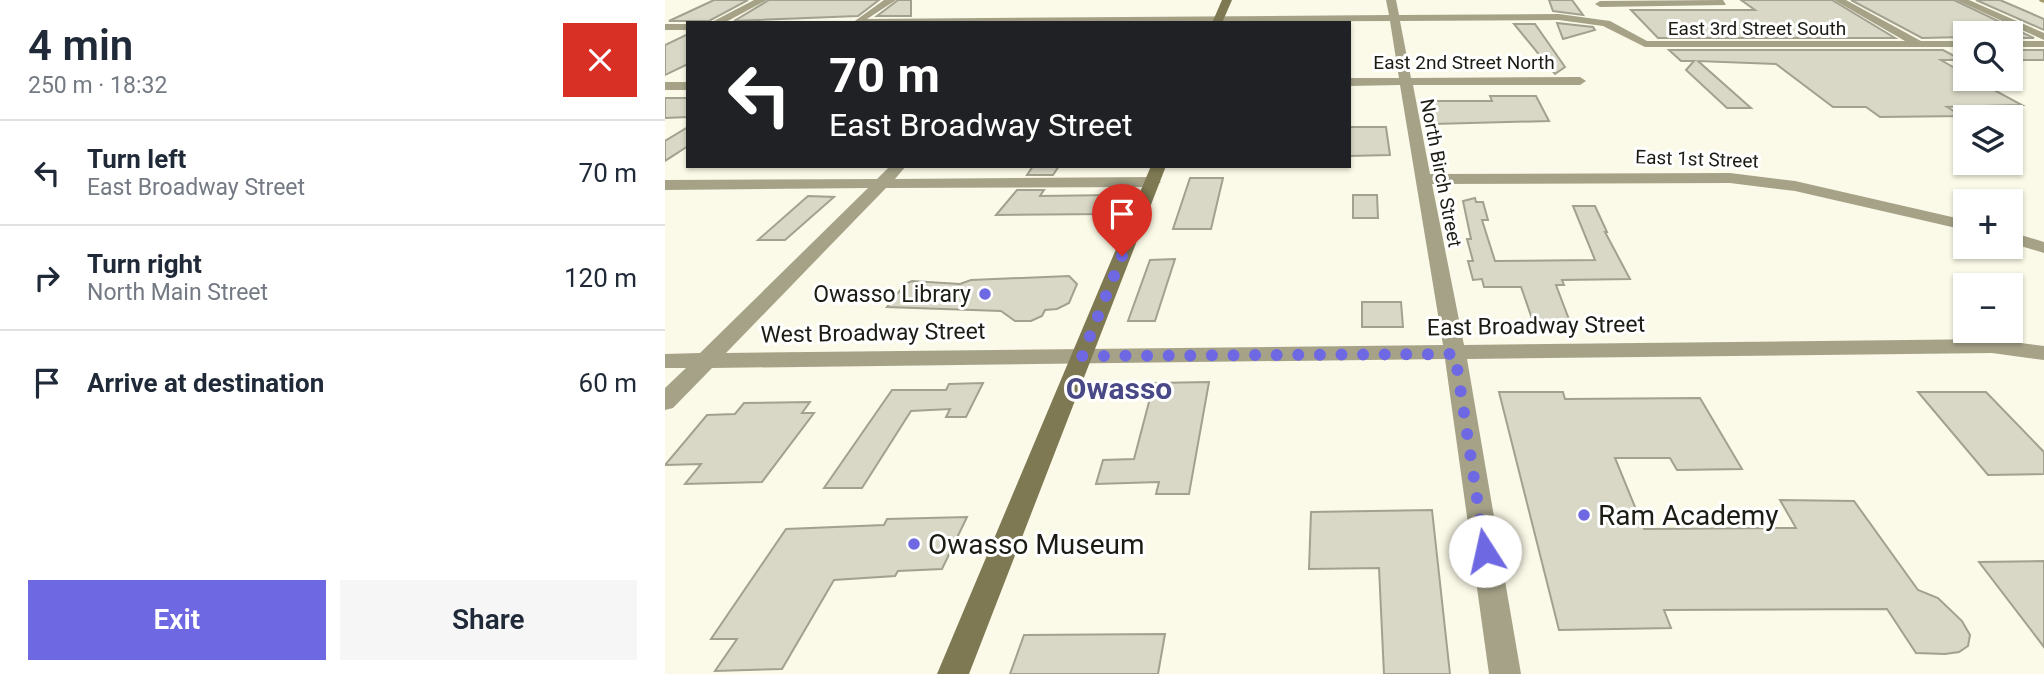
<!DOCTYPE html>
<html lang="en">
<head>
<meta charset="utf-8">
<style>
  :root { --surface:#fff; --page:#f6f6f7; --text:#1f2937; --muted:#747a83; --line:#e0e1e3; --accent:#6f68e3 }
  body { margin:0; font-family:Roboto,sans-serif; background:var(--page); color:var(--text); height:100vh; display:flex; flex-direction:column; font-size:26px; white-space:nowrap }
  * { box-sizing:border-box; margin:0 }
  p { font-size:23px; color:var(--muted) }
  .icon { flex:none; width:38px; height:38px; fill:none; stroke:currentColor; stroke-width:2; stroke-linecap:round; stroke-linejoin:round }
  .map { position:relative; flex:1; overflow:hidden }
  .drawer { display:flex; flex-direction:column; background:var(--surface); width:665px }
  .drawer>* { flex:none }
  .top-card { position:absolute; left:21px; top:21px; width:665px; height:147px; border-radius:0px; box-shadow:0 2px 5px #0004; background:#202124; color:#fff; overflow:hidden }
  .fabs { position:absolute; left:1288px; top:21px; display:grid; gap:14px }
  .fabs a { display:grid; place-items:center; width:70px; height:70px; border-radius:0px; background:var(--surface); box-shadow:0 2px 5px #0004; font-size:35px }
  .pin { position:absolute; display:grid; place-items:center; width:60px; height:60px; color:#fff; margin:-72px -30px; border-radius:50% 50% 50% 0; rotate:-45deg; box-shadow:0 0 7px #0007 }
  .pin .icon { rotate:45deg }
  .me { position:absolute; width:77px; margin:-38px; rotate:350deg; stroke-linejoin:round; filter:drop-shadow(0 0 5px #0008) }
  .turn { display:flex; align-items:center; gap:24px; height:147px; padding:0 28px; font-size:32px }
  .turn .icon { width:91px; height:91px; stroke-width:2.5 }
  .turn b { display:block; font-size:49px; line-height:60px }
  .round { display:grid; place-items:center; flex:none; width:74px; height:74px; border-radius:0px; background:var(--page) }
  .overview { display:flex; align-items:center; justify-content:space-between; height:119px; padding:0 28px }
  h1 { font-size:42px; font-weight:600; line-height:52px }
  .button { display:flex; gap:14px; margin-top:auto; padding:14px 28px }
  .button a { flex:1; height:80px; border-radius:0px; background:var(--accent); color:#fff; font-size:28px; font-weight:600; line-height:80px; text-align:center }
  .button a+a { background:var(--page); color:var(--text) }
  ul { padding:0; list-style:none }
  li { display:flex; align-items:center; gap:21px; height:105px; padding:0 28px; border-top:2px solid var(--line) }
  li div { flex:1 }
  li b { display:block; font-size:26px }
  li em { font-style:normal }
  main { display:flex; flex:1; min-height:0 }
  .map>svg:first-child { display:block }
</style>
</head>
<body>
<main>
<section class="drawer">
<div class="overview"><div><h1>4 min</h1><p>250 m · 18:32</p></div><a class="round" style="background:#d93025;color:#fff"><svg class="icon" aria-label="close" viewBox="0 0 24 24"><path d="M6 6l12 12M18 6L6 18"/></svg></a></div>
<ul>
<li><svg class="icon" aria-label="left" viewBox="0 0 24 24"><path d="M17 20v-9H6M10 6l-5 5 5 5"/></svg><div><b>Turn left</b><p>East Broadway Street</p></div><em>70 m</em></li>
<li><svg class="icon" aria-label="right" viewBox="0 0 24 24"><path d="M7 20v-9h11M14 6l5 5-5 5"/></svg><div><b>Turn right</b><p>North Main Street</p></div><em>120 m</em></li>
<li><svg class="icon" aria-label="arrive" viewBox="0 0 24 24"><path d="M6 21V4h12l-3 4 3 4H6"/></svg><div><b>Arrive at destination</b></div><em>60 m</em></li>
</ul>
<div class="button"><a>Exit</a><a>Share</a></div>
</section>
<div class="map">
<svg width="1379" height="674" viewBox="0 0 1379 674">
  <rect width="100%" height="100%" fill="#fbf9e7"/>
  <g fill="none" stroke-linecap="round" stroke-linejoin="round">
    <path stroke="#a09a6c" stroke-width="3.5" d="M 1376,0 L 1379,1"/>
  </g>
  <path fill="#d9d7c5" stroke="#a2a08f" stroke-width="2" d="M 49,0 L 83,0 L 44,21 L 4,21 Z
    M 104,0 L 214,0 L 193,16 L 69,21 Z
    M 233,0 L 246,0 L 246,16 L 212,16 Z
    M 884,0 L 907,0 L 918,15 L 888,11 Z
    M 1076,0 L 1167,0 L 1230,38 L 993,38 L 966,10 L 1090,10 Z
    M 1186,0 L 1289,0 L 1369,38 L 1346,38 L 1346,33 L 1300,33 L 1300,37 L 1257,38 Z
    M 1311,0 L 1335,0 L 1379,19 L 1379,30 Z
    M 892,23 L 928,27 L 930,30 L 898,39 Z
    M 849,24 L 870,24 L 900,67 L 890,74 Z
    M 23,34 L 23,64 L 0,75 L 0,45 Z
    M 1004,50 L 1278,50 L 1297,60 L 1276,60 L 1300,74 L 1300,79 L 1309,79 L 1357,105 L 1282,107 L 1297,116 L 1215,117 L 1201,107 L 1168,107 L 1111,64 L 1033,61 L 1086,108 L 1062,108 L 1021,70 L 1029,61 L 1016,61 Z
    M 1346,50 L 1379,50 L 1379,60 L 1346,60 Z
    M 825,96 L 871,96 L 884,121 L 768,124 L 763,101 L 827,101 Z
    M 0,98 L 23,98 L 23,117 L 0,118 Z
    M 23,127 L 23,146 L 0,161 L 0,141 Z
    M 684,127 L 721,127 L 725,155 L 684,156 Z
    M 368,166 L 394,166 L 388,175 L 362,175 Z
    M 525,178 L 558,178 L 546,229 L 508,229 Z
    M 352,190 L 379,190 L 375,196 L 449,195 L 440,214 L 331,215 Z
    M 688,195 L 712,195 L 713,218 L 688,218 Z
    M 143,196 L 169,197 L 120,240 L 93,240 Z
    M 810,198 L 811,202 L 818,202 L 823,220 L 817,220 L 830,261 L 930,260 L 908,206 L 930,206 L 942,232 L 940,232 L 965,279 L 897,280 L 899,285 L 891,285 L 908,330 L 871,330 L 856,287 L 819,287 L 817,279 L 808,280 L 803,261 L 808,261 L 802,239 L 806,239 L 798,201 Z
    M 510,259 L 490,321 L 463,321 L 485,260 Z
    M 404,276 L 412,284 L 404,303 L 392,309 L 380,310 L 377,316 L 366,321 L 350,321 L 336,311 L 222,307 L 240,284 L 247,281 L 295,284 L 306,280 Z
    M 697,302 L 736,302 L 738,327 L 697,327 Z
    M 544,382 L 524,494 L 491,494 L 494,482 L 431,484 L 438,460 L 469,459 L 489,383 Z
    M 318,383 L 301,417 L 281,417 L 285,409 L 246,411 L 197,488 L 159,488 L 227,390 L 281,390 L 284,384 Z
    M 834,392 L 898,392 L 900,399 L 1035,398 L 1077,469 L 1012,470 L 1005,458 L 950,458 L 979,529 L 1131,528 L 1115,500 L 1189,501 L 1253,590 L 1273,598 L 1297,621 L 1305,635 L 1303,646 L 1294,652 L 1280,654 L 1251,653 L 1222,609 L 999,610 L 1006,628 L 894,630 Z
    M 1253,392 L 1321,392 L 1379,452 L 1379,474 L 1323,475 Z
    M 145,402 L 137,413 L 149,413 L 97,482 L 20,484 L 36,464 L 0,465 L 42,415 L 70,414 L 79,403 Z
    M 767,510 L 785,674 L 719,674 L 714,568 L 644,569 L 646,512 Z
    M 302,517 L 277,569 L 233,571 L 230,576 L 169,580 L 117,669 L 50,671 L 72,639 L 46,639 L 121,529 L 219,525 L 222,519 Z
    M 1379,561 L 1379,647 L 1314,562 Z
    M 500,634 L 493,674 L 345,674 L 359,635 Z"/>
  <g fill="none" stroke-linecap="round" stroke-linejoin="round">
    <path fill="#a5a288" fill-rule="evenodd" d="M 89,0 L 102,0 L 59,23 L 45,23 Z
      M 219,0 L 231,0 L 202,19 L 724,15 L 721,0 L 731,0 L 734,15 L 894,14 L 945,21 L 982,41 L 1240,41 L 1169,0 L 1181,0 L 1256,41 L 1300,41 L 1300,47 L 980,47 L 938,26 L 894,20 L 735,21 L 746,78 L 915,77 L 921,81 L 915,85 L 748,85 L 765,174 L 1065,173 L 1130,181 L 1300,220 L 1300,230 L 1130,191 L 1065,183 L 767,184 L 799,345 L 1327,339 L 1379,346 L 1379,360 L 1327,353 L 802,359 L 856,674 L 824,674 L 780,359 L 47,368 L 8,408 L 0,410 L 0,388 L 21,368 L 0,368 L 0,354 L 35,353 L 203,188 L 0,190 L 0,180 L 212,179 L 225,166 L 241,166 L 230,179 L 488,177 L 496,182 L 488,187 L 221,188 L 61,353 L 778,345 L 735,85 L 684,86 L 684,78 L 734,78 L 725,21 L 187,23 Z
      M 1058,0 L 1061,5 L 935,7 L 930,4 L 935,1 Z
      M 1291,0 L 1304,0 L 1379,33 L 1379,40 Z
      M 0,24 L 23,24 L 23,30 L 0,30 Z
      M 1346,41 L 1379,41 L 1379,47 L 1346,47 Z
      M 0,82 L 23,82 L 23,90 L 0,90 Z
      M 1346,232 L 1379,242 L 1379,253 L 1346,243 Z"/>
    <path fill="#7e7953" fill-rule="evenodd" d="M 557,0 L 567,0 L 557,23 L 547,23 Z
      M 486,166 L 501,166 L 304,674 L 272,674 Z"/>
  </g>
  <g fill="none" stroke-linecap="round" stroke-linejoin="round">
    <path stroke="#6f68e3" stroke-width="12" stroke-dasharray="0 21.6" d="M 457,256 L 417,356 L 790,354 L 820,551"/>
  </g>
  <g fill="#6f68e3" stroke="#fff" stroke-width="2.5">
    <circle cx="320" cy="294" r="7"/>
    <circle cx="919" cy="515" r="7"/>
    <circle cx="249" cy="544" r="7"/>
  </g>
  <g text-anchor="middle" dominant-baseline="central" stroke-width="6" stroke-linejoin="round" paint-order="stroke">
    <g font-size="19" fill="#1c1b14" stroke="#fff">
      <text x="1092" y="28">East 3rd Street South</text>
      <text x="799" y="62">East 2nd Street North</text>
      <text transform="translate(1032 159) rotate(2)">East 1st Street</text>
      <text transform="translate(776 173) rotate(79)">North Birch Street</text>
    </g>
    <g font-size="23" fill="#1c1b14" stroke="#fff" text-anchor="end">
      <text x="306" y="294">Owasso Library</text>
    </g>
    <g font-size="23" fill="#1c1b14" stroke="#fff">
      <text transform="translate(871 326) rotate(-1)">East Broadway Street</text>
      <text transform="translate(208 333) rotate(-1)">West Broadway Street</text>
    </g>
    <g font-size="28" fill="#1c1b14" stroke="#fff" text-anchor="start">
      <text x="933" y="515">Ram Academy</text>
      <text x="263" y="544">Owasso Museum</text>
    </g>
    <g font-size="30" font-weight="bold" fill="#4a4987" stroke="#fff">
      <text x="454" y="388">Owasso</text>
    </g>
  </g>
</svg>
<div class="fabs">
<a><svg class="icon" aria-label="search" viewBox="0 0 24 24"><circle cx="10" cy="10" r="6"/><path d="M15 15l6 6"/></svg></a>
<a><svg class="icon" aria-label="layers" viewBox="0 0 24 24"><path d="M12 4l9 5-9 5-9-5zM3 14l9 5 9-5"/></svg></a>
<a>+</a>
<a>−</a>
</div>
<div class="pin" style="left:457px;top:256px;background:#d93025"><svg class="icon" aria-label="arrive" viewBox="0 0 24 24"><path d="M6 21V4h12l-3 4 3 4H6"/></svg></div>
<svg class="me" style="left:820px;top:551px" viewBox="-20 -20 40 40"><circle r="19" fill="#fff"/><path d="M0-13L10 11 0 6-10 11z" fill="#6f68e3"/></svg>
<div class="top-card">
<div class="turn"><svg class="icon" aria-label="left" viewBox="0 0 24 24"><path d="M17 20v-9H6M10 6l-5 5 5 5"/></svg><div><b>70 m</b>East Broadway Street</div></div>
</div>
</div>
</main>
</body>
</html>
